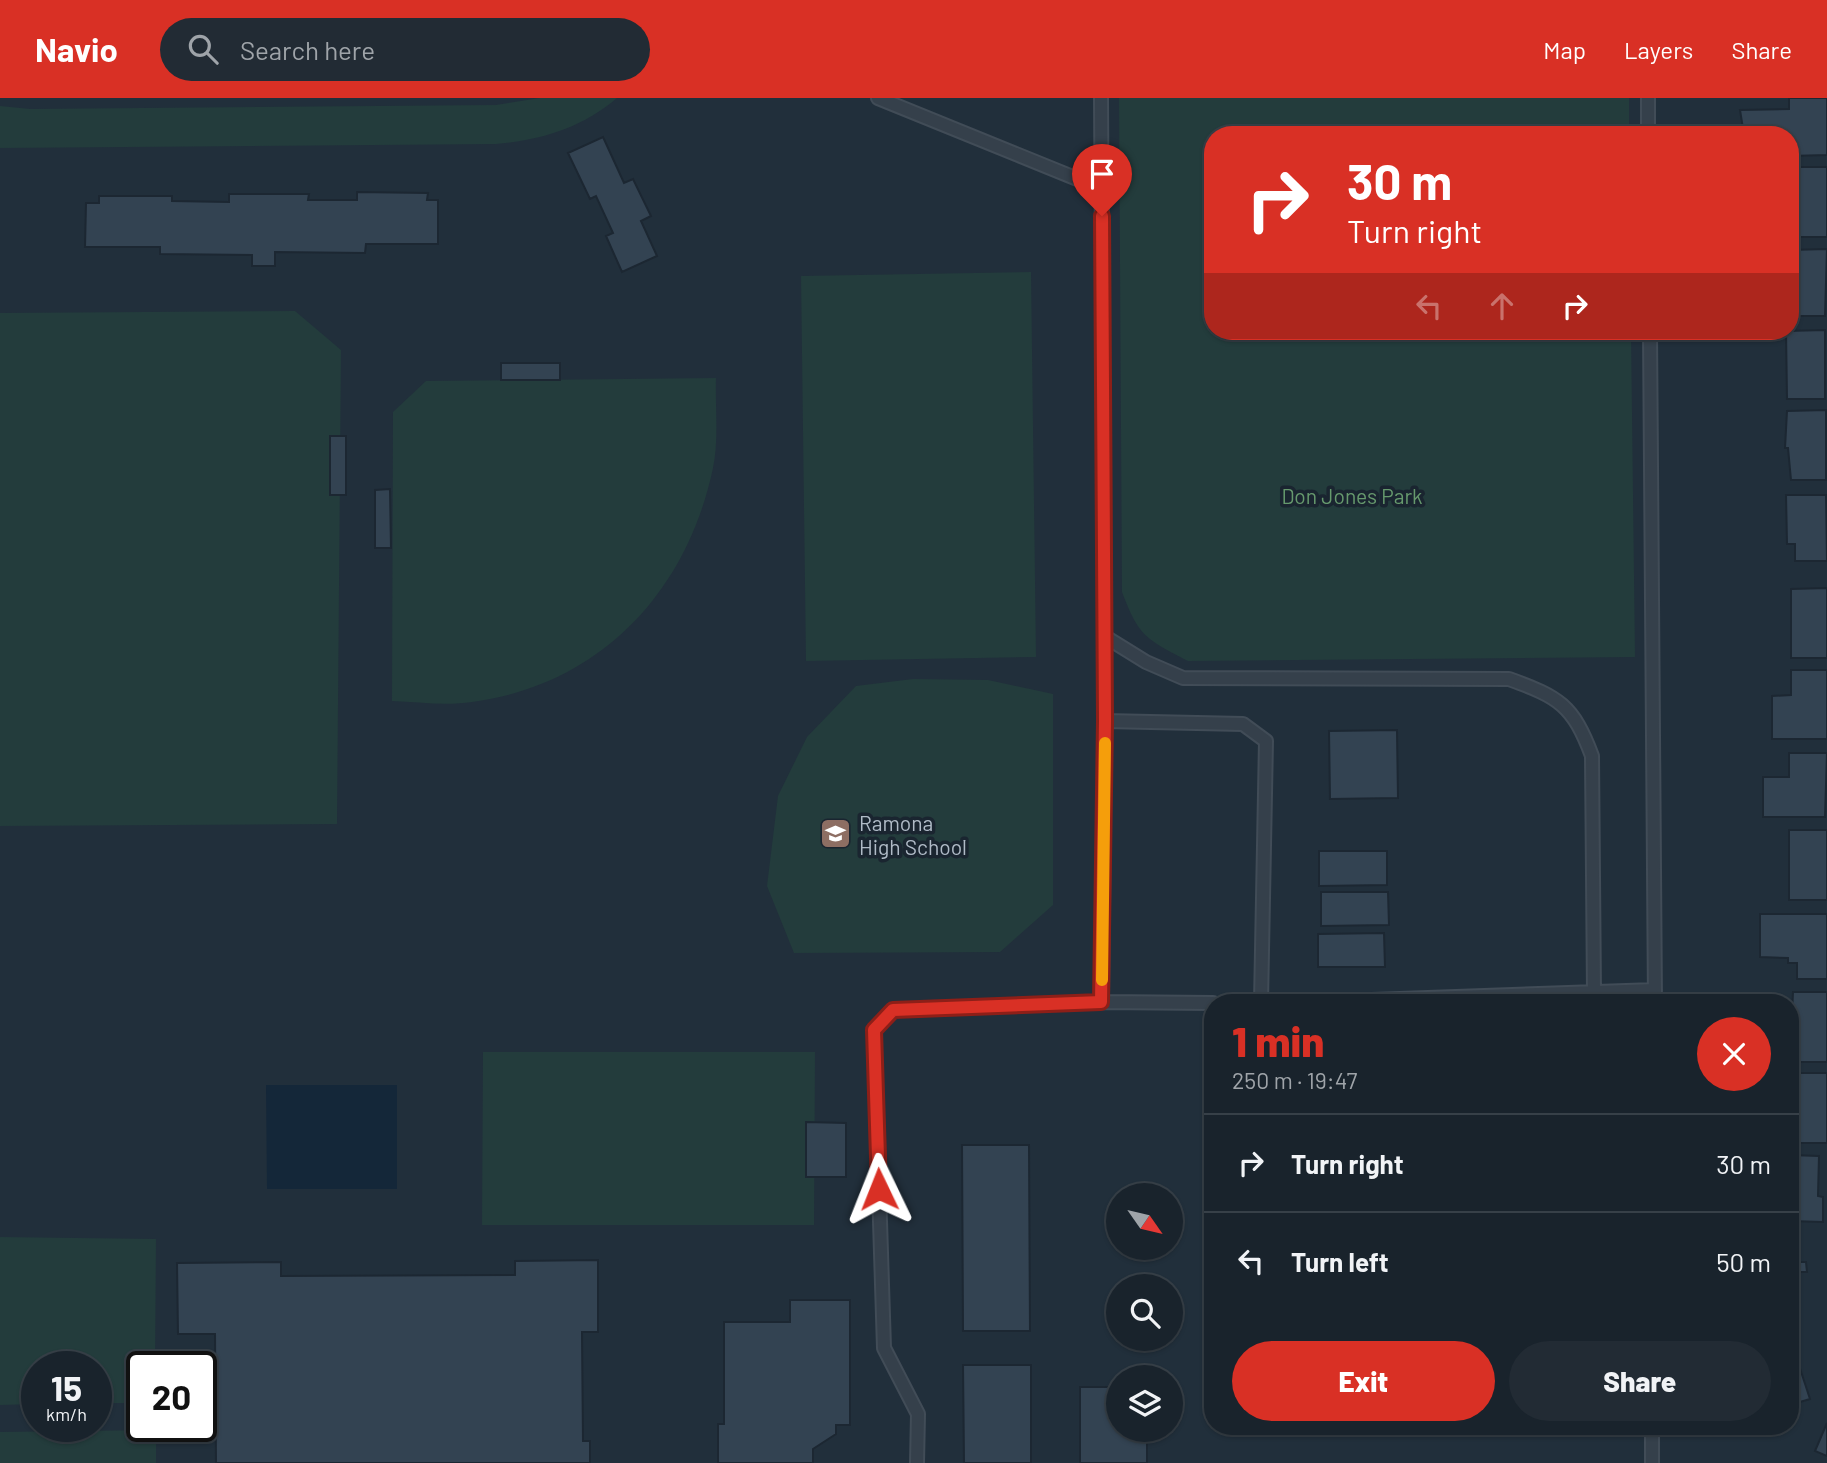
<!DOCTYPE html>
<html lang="en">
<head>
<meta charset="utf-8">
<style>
  :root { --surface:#19232c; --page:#222b34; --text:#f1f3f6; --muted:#9fa4a9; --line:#374048; --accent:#d93025 }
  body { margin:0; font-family:Barlow,sans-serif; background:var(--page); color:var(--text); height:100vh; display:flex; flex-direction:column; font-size:26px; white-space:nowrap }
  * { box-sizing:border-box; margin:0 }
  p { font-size:23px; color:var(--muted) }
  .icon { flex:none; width:38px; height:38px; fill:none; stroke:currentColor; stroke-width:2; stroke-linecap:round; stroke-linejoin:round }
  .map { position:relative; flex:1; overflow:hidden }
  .panel { position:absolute; left:1204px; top:896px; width:595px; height:441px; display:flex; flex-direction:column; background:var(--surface); border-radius:28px; box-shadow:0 2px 5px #0004,0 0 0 2px var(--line) }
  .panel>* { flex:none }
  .banner { position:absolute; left:1204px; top:28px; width:595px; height:214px; border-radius:28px; box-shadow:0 2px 5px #0004,0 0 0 2px var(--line); background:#d93025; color:#fff; overflow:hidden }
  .needle { width:46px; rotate:124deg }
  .controls { position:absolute; left:1106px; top:1085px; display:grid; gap:14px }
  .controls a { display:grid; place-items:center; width:77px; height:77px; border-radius:50%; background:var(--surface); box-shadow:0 2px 5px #0004,0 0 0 2px var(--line); font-size:35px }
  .speed { position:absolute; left:21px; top:1253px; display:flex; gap:14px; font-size:35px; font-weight:700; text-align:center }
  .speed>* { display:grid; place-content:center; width:91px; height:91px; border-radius:50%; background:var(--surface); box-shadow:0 2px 5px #0004,0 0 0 2px var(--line); line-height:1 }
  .speed small { font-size:18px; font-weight:400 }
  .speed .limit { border:4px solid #111; border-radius:10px; background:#fff; color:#111 }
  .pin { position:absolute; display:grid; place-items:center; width:60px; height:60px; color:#fff; margin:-72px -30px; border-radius:50% 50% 50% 0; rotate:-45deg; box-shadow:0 0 7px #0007 }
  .pin .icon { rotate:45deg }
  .me { position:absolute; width:77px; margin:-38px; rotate:358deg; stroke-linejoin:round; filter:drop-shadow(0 0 5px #0008) }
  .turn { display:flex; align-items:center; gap:24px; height:147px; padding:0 28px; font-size:32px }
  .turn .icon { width:91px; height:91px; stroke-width:2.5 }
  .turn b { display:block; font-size:49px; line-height:60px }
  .lanes { display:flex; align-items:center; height:66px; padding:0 28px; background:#0003; justify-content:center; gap:35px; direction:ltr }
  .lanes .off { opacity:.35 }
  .round { display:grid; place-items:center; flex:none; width:74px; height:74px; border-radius:37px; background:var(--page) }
  .headline { display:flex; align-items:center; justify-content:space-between; height:119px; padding:0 28px }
  h1 { font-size:42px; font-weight:800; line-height:52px; color:var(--accent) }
  .button { display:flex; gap:14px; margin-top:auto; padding:14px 28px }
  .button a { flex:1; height:80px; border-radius:42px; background:var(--accent); color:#fff; font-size:28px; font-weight:800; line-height:80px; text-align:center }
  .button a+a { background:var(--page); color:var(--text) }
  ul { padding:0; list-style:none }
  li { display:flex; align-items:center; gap:21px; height:98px; padding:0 28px; border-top:2px solid var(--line) }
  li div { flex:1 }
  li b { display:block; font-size:26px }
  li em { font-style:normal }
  header { display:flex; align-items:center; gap:42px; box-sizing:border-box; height:98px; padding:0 35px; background:var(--accent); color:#fff }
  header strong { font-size:33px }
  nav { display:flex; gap:38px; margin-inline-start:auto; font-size:24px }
  .search { width:490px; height:63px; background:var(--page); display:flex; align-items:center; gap:18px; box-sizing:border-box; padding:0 24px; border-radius:38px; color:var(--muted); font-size:26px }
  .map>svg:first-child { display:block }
</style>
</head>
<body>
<header>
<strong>Navio</strong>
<div class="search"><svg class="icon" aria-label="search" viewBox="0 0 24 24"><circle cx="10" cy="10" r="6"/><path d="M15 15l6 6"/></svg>Search here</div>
<nav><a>Map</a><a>Layers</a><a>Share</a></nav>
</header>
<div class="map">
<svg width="1827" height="1365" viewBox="0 0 1827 1365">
  <rect width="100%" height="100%" fill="#212f3b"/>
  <path fill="#233c3c" d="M 540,0 L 617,0 C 582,30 541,42 496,46 L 0,50 L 0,8 L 30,11 L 496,7 Z
    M 1119,0 L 1629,0 L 1629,37 L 1213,37 L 1213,233 L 1631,233 L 1635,559 L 1188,563 C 1146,541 1139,539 1122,494 Z
    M 1031,174 L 1036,559 L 806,563 L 801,178 Z
    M 295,213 L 341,252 L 337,726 L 0,728 L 0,215 Z
    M 716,280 C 715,309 719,342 713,370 C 687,494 600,587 472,604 C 446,608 418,604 392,603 L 393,314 L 426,283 Z
    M 913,581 L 988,582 L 1053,596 L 1053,807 L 1000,854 L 794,855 L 767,788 L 778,698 L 807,639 L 856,588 Z
    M 483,954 L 815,954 L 814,1127 L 482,1127 Z
    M 0,1139 L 156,1141 L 155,1269 L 142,1269 L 142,1305 L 96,1305 L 96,1269 L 37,1269 L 37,1306 L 0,1307 Z
    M 156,1332 L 156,1365 L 0,1365 L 0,1334 Z"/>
  <path fill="#142739" d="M 266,987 L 397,987 L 397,1091 L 267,1091 Z"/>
  <path fill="#334352" stroke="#1c2732" stroke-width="2" d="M 1789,0 L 1827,0 L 1827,57 L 1790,58 L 1790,37 L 1744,37 L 1740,12 L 1789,11 Z
    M 603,39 L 624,85 L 633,81 L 651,118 L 641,123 L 657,158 L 622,174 L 606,138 L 613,135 L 596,98 L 590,101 L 568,55 Z
    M 1790,69 L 1827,69 L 1827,139 L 1790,139 Z
    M 357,94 L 428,95 L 427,102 L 438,102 L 438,146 L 366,146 L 365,155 L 275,154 L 275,168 L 252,168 L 252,157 L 160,156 L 160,149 L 85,149 L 86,105 L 99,105 L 99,98 L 172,98 L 172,103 L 229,104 L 229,96 L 309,96 L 308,102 L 357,102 Z
    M 1827,151 L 1825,218 L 1790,218 L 1790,152 Z
    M 1825,232 L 1825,301 L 1787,301 L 1786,233 Z
    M 501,265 L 560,265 L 560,282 L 501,282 Z
    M 1826,312 L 1826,382 L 1791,382 L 1788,350 L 1785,350 L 1787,313 Z
    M 330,338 L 346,338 L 346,397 L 330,397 Z
    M 390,391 L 391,450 L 375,450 L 375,392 Z
    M 1786,397 L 1826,397 L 1827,463 L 1795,463 L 1795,446 L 1787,446 Z
    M 1827,490 L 1827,560 L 1791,560 L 1791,491 Z
    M 1791,572 L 1827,572 L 1827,641 L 1772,641 L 1772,598 L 1791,597 Z
    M 1397,632 L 1398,700 L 1330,701 L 1329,633 Z
    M 1789,655 L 1827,655 L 1825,719 L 1763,719 L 1763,679 L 1789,679 Z
    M 1789,732 L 1827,732 L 1827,802 L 1789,802 Z
    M 1319,753 L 1387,753 L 1387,787 L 1319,788 Z
    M 1321,794 L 1388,794 L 1389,827 L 1321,828 Z
    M 1760,816 L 1827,816 L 1827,881 L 1797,881 L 1797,865 L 1788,865 L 1788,860 L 1760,859 Z
    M 1384,835 L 1385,869 L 1318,869 L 1318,836 Z
    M 1793,894 L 1827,894 L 1827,964 L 1794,964 L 1794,957 L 1790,957 Z
    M 1793,975 L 1827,975 L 1827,1045 L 1796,1045 L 1796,1028 L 1790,1028 L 1790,982 L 1793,982 Z
    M 806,1024 L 846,1025 L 846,1079 L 806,1079 Z
    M 962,1047 L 1029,1047 L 1030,1233 L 963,1233 Z
    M 1790,1057 L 1819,1058 L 1818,1098 L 1823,1099 L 1823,1124 L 1790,1123 Z
    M 1790,1142 L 1799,1142 L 1799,1164 L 1806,1164 L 1807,1174 L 1799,1174 L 1800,1212 L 1790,1212 Z
    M 598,1162 L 598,1234 L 582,1234 L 583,1343 L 590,1343 L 590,1365 L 216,1365 L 215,1236 L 178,1236 L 177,1165 L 281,1164 L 281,1178 L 515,1177 L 515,1163 Z
    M 790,1202 L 850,1202 L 850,1327 L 836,1327 L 836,1336 L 813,1351 L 813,1365 L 718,1365 L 718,1326 L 724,1326 L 724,1224 L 790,1224 Z
    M 1790,1240 L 1810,1301 L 1790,1307 Z
    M 963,1267 L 1031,1267 L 1031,1365 L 964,1365 Z
    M 1080,1289 L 1118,1289 L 1118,1332 L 1147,1332 L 1147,1365 L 1080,1365 Z
    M 1827,1325 L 1827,1358 L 1815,1353 Z"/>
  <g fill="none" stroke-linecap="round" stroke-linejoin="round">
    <defs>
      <path id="lane" d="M 878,0 L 1102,91
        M 1648,0 L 1648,37
        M 1650,233 L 1655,905
        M 1104,538 L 1146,564 L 1183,580 L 1509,581 C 1559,599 1573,607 1592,658 L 1594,896
        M 1105,623 L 1243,626 L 1266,643 L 1261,905
        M 1102,904 L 1213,905
        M 1287,905 L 1655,892
        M 1652,1328 L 1652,1365
        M 917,1365 L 918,1316 L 884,1250 L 874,932 L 893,912 L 1102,904 L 1105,623 L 1101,0"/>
    </defs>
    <use href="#lane" stroke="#414c57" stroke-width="16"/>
    <use href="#lane" stroke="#35404b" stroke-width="12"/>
  </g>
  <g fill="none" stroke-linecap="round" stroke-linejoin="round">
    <defs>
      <path id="route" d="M 879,1091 L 874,932 L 893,912 L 1101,904 L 1105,623 L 1102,118"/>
    </defs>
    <use href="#route" stroke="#8d1f18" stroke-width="18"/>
    <use href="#route" stroke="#d93025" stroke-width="12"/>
    <path stroke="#f59e0b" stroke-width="12" d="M 1102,882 L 1105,645"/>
  </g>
  <defs>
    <symbol id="school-square" viewBox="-11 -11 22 22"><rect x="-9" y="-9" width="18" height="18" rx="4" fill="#8d6e63" stroke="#1a2530"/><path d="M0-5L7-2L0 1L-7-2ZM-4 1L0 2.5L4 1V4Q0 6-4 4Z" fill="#fff"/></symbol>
  </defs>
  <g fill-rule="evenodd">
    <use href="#school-square" x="818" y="718" width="35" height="35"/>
  </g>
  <g text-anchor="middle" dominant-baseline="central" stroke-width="7" stroke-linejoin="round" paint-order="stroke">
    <g font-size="21" fill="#66996d" stroke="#1a2530">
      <text x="1352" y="397">Don Jones Park</text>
    </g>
    <g font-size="21" fill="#b0bbc7" stroke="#1a2530" text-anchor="start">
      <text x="859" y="724">Ramona<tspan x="859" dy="24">High School</tspan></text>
    </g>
  </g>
</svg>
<div class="controls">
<a><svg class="needle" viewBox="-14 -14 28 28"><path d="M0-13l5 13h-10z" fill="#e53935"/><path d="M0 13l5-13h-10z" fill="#9fa4a9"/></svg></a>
<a><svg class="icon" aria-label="search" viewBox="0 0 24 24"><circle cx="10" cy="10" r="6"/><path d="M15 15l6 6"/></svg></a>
<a><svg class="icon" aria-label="layers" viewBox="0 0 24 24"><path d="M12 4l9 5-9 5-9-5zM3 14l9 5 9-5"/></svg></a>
</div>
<div class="speed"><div>15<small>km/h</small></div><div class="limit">20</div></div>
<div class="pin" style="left:1102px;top:118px;background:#d93025"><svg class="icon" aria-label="arrive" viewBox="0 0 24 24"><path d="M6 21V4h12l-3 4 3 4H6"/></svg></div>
<svg class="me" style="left:879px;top:1091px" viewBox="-20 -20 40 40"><path d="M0-17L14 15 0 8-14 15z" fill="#d93025" stroke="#fff" stroke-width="4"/></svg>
<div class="banner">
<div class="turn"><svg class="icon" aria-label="right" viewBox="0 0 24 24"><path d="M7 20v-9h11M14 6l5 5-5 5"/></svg><div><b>30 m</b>Turn right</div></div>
<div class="lanes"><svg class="icon off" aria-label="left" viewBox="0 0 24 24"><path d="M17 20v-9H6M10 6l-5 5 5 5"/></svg><svg class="icon off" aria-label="ahead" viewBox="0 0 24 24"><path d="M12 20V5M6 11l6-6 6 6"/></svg><svg class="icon" aria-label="right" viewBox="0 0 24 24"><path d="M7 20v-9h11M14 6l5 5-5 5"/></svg></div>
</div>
<section class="panel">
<div class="headline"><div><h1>1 min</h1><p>250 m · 19:47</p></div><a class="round" style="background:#d93025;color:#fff"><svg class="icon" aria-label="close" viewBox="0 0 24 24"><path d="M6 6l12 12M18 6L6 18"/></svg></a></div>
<ul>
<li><svg class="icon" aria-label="right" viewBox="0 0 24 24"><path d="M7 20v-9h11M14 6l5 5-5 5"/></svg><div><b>Turn right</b></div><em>30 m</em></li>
<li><svg class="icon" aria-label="left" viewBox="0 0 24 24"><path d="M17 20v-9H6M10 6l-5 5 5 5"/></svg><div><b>Turn left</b></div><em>50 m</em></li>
</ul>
<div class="button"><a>Exit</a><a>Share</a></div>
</section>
</div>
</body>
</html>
